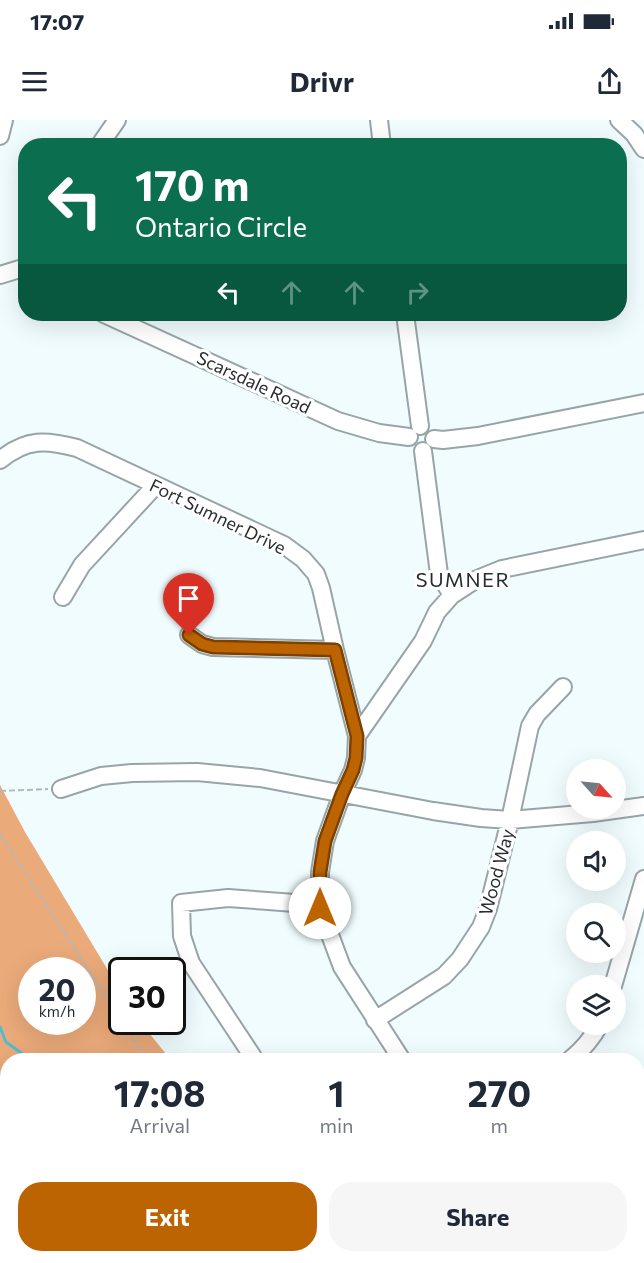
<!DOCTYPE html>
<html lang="en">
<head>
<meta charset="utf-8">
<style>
  :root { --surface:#fff; --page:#f6f6f7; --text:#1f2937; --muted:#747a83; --accent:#bd6402 }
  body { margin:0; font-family:Commissioner,sans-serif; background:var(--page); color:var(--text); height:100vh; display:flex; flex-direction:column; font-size:22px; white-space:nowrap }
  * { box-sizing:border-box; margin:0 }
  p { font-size:20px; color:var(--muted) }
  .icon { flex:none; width:33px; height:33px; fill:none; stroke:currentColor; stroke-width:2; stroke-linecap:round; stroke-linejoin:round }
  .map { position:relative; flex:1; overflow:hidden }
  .sheet { position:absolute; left:0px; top:933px; width:645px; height:210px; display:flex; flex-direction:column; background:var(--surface); border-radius:24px 24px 0 0; box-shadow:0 6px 24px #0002 }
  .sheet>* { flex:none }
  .hud { position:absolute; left:18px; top:18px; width:609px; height:183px; border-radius:24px; box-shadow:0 6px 24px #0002; background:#0b6e4f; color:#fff; overflow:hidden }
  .needle { width:39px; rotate:117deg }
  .buttons { position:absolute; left:566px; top:639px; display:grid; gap:12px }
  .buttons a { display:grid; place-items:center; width:60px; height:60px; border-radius:50%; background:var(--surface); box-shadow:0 6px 24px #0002; font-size:30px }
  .speed { position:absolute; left:18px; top:837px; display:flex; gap:12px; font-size:30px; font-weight:700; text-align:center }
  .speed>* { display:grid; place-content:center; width:78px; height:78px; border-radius:50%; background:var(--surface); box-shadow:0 6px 24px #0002; line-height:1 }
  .speed small { font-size:15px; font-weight:400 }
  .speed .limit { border:3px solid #111; border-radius:9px; background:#fff; color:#111 }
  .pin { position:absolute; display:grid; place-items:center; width:51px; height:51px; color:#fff; margin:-62px -26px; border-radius:50% 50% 50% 0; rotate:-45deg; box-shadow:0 0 6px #0007 }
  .pin .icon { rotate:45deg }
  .me { position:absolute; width:66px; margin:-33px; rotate:0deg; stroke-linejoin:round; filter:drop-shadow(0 0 4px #0008) }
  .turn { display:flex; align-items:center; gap:21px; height:126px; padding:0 18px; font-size:27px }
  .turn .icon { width:78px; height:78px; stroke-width:2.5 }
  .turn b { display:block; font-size:42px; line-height:51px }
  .lanes { display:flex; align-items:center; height:57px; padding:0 18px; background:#0003; justify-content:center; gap:30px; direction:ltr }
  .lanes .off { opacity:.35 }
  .eta { display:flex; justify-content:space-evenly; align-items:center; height:102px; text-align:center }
  .eta b { font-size:36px; font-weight:700; line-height:42px }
  .action { display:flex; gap:12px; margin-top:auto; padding:12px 18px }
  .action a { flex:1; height:69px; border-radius:24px; background:var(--accent); color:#fff; font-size:24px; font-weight:700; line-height:69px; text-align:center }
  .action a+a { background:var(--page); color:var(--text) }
  .status { display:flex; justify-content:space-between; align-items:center; height:42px; padding:0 30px; background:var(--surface); direction:ltr }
  .status svg { height:16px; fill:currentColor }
  header { display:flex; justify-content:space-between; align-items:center; height:78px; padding:0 18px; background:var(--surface); font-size:27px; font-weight:700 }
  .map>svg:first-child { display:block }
</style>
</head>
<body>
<div class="status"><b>17:07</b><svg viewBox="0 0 49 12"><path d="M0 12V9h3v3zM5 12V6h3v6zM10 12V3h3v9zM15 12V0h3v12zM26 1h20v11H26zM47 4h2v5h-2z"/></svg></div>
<header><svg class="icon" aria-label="menu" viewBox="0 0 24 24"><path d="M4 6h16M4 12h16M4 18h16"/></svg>Drivr<svg class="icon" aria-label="share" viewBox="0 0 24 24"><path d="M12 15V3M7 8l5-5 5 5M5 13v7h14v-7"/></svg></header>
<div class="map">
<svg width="644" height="1143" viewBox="0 0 644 1143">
  <rect width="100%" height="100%" fill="#f1fcff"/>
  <path fill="#ebaa7a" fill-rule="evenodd" d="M 0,665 L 25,712 L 121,872 L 122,902 L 140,902 L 171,940 L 8,940 L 8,1136 L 322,1136 L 326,1143 L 0,1143 ZM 32,850 L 82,850 L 82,902 L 32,902 Z"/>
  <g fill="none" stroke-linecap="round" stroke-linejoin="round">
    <path stroke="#54bad0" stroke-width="3" d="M 0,907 L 6,922 L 31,940
      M 145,1136 L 146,1143"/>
    <defs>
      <path id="minor" d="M 379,0 L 382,26
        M 619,0 L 634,14 L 644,29
        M 0,16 L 4,0
        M 99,26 L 117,0
        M 0,155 L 26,147
        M 104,194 L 338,301 L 379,313 L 409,317
        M 405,194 L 420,306
        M 434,319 L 443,320 L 478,316 L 644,283
        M 0,340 C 27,318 46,320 77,328 L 284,425 L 303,439 L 316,454 L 321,468 L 335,530 L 357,616 L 356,638 L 353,650 L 342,674 L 325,721 L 320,752 L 320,788 L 342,847 L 402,940
        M 452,475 L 475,460 L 502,449 L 644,420
        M 63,477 L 82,445 L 155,366
        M 189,515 L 202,524 L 213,527 L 335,530
        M 357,616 L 423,521 L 437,492 L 452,475 L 439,454 L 423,331
        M 61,669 L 101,656 L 132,653 L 197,652 L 260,658 L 433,691 L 481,698 L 510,700 L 593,693 L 644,686
        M 613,866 L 644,759
        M 375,900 L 444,856 L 460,839 L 481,807 L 488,789 L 510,700 L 530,606 L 537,594 L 563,567
        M 255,940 L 191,843 L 182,816 L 181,783 L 228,778 L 295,783 L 320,788
        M 570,940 C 582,930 592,919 600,904
        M 638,1086 L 644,1082
        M 528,1136 L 533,1143
        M 551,1143 L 563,1136"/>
    </defs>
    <use href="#minor" stroke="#98a5a8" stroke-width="20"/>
    <path stroke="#b0b9bb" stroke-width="2" stroke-dasharray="6 3" stroke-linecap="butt" d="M 0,671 L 48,669
      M 0,714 L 147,940
      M 0,1073 L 8,1078
      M 112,1136 L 120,1143
      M 272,1136 L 277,1143"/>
    <use href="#minor" stroke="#fff" stroke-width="16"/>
  </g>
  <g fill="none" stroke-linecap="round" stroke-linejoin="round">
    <defs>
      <path id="route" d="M 189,515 L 202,524 L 213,527 L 335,530 L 357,616 L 356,638 L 353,650 L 342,674 L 325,721 L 320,752 L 320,788"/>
    </defs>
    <use href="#route" stroke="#7b4101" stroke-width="15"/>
    <use href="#route" stroke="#bd6402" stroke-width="10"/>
  </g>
  <g text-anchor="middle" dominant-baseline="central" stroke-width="6" stroke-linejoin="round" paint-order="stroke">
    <g font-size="18" fill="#282d2e" stroke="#fff">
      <text transform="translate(254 262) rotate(25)">Scarsdale Road</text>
      <text transform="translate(218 396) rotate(26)">Fort Sumner Drive</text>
      <text transform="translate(496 752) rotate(-75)">Wood Way</text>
    </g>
    <g font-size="20" letter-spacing="1.5" fill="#282d2e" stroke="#fff">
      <text x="463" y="459">SUMNER</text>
    </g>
  </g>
</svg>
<div class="buttons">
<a><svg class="needle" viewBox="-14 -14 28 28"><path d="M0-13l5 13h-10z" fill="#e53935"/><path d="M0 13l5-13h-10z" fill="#747a83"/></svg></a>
<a><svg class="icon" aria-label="sound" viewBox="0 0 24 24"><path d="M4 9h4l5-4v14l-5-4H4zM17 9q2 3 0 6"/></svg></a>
<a><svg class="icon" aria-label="search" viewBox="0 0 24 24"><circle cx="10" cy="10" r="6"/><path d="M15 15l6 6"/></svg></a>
<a><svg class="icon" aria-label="layers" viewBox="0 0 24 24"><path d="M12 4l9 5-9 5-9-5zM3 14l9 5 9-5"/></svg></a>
</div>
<div class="speed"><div>20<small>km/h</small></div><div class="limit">30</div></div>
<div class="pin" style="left:189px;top:515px;background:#d93025"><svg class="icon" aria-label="arrive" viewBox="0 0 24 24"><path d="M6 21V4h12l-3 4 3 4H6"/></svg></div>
<svg class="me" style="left:320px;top:788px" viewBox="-20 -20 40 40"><circle r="19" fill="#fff"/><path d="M0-13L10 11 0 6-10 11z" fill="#bd6402"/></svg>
<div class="hud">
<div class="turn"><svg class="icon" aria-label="left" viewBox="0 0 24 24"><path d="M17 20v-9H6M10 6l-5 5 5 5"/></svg><div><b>170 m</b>Ontario Circle</div></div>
<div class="lanes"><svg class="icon" aria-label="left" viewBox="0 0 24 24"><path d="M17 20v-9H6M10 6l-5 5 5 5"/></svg><svg class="icon off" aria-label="ahead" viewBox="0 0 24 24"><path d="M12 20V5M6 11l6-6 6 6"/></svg><svg class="icon off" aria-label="ahead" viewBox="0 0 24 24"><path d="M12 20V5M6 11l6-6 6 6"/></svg><svg class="icon off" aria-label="right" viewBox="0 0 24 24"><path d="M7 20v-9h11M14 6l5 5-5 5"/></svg></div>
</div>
<section class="sheet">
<div class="eta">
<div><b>17:08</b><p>Arrival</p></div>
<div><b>1</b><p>min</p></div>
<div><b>270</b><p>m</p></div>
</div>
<div class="action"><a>Exit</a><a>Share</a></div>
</section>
</div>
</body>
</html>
